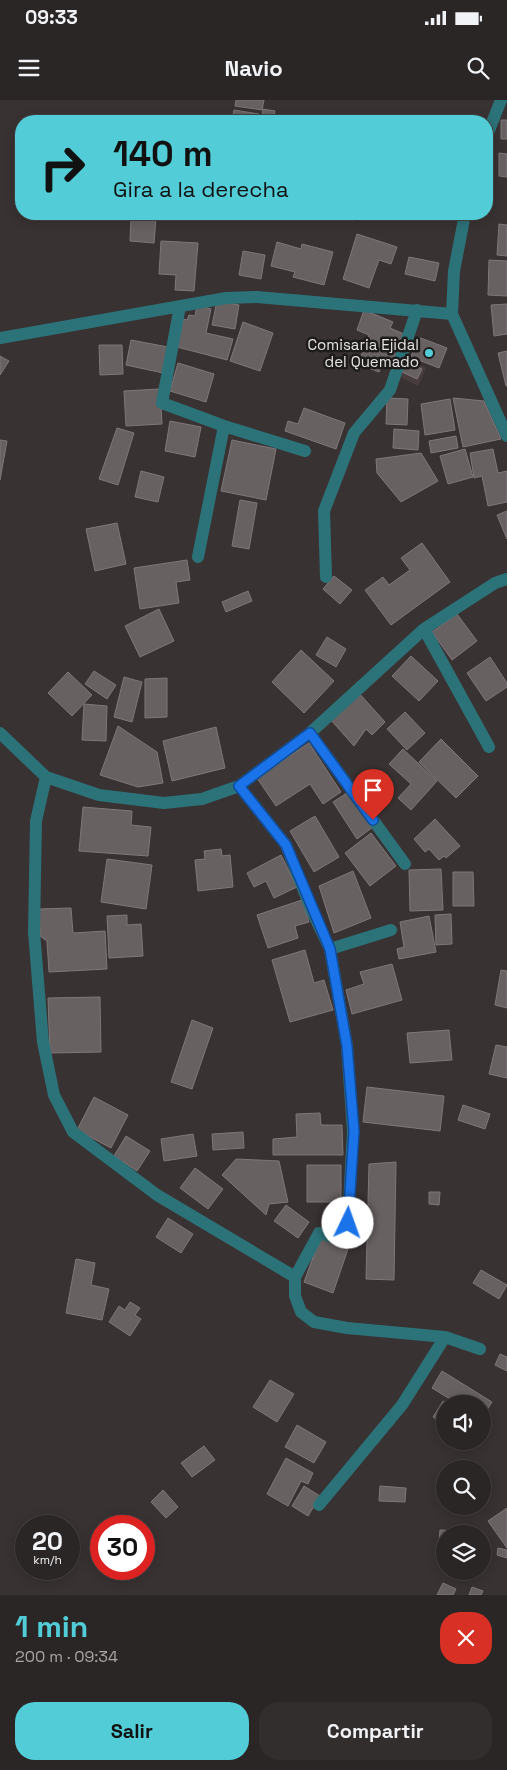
<!DOCTYPE html>
<html lang="es">
<head>
<meta charset="utf-8">
<style>
  :root { --surface:#2b2626; --page:#332e2e; --text:#f1f3f6; --muted:#a6a5a7; --line:#474343; --accent:#52ccd6 }
  body { margin:0; font-family:"Space Grotesk",sans-serif; background:var(--page); color:var(--text); height:100vh; display:flex; flex-direction:column; font-size:19px; white-space:nowrap }
  * { box-sizing:border-box; margin:0 }
  p { font-size:16px; color:var(--muted) }
  .icon { flex:none; width:28px; height:28px; fill:none; stroke:currentColor; stroke-width:2; stroke-linecap:round; stroke-linejoin:round }
  .map { position:relative; height:1495px; overflow:hidden }
  .details { display:flex; flex-direction:column; background:var(--surface); flex:1 }
  .details>* { flex:none }
  .guide { position:absolute; left:15px; top:15px; width:478px; height:105px; border-radius:20px; box-shadow:0 2px 12px #0003,0 0 0 1px var(--line); background:#52ccd6; color:#111; overflow:hidden }
  .tools { position:absolute; left:436px; top:1295px; display:grid; gap:10px }
  .tools a { display:grid; place-items:center; width:55px; height:55px; border-radius:50%; background:var(--surface); box-shadow:0 2px 12px #0003,0 0 0 1px var(--line); font-size:25px }
  .speed { position:absolute; left:15px; top:1415px; display:flex; gap:10px; font-size:25px; font-weight:700; text-align:center }
  .speed>* { display:grid; place-content:center; width:65px; height:65px; border-radius:50%; background:var(--surface); box-shadow:0 2px 12px #0003,0 0 0 1px var(--line); line-height:1 }
  .speed small { font-size:12px; font-weight:400 }
  .speed .limit { border:8px solid #d22; background:#fff; color:#111 }
  .pin { position:absolute; display:grid; place-items:center; width:42px; height:42px; color:#fff; margin:-51px -21px; border-radius:50% 50% 50% 0; rotate:-45deg; box-shadow:0 0 5px #0007 }
  .pin .icon { rotate:45deg }
  .me { position:absolute; width:55px; margin:-28px; rotate:3deg; stroke-linejoin:round; filter:drop-shadow(0 0 4px #0008) }
  .turn { display:flex; align-items:center; gap:18px; height:105px; padding:0 15px; font-size:22px }
  .turn .icon { width:65px; height:65px; stroke-width:2.5 }
  .turn b { display:block; font-size:35px; line-height:42px }
  .round { display:grid; place-items:center; flex:none; width:52px; height:52px; border-radius:20px; background:var(--page) }
  .summary { display:flex; align-items:center; justify-content:space-between; height:85px; padding:0 15px }
  h1 { font-size:30px; font-weight:800; line-height:38px; color:var(--accent) }
  .action { display:flex; gap:10px; margin-top:auto; padding:10px 15px }
  .action a { flex:1; height:58px; border-radius:20px; background:var(--accent); color:#111; font-size:20px; font-weight:800; line-height:58px; text-align:center }
  .action a+a { background:var(--page); color:var(--text) }
  .status { display:flex; justify-content:space-between; align-items:center; height:35px; padding:0 25px; background:var(--surface); direction:ltr }
  .status svg { height:14px; fill:currentColor }
  header { display:flex; justify-content:space-between; align-items:center; height:65px; padding:0 15px; background:var(--surface); font-size:22px; font-weight:800 }
  .map>svg:first-child { display:block }
</style>
</head>
<body>
<div class="status"><b>09:33</b><svg viewBox="0 0 49 12"><path d="M0 12V9h3v3zM5 12V6h3v6zM10 12V3h3v9zM15 12V0h3v12zM26 1h20v11H26zM47 4h2v5h-2z"/></svg></div>
<header><svg class="icon" aria-label="menu" viewBox="0 0 24 24"><path d="M4 6h16M4 12h16M4 18h16"/></svg>Navio<svg class="icon" aria-label="search" viewBox="0 0 24 24"><circle cx="10" cy="10" r="6"/><path d="M15 15l6 6"/></svg></header>
<div class="map">
<svg width="507" height="1495" viewBox="0 0 507 1495">
  <rect width="100%" height="100%" fill="#393233"/>
  <path fill="#493c3e" d="M 406,257 L 426,268 L 418,286 L 397,275 Z"/>
  <path fill="#686162" stroke="#7f7779" d="M 236,0 L 264,0 L 262,10 L 235,6 Z
    M 263,9 L 275,11 L 273,21 L 261,21 Z
    M 234,10 L 259,14 L 258,21 L 232,21 Z
    M 501,20 L 507,20 L 507,39 L 501,39 Z
    M 499,53 L 507,54 L 507,77 L 499,76 Z
    M 336,114 L 355,114 L 353,121 Z
    M 131,117 L 156,118 L 154,143 L 130,141 Z
    M 499,124 L 507,125 L 507,156 L 497,155 Z
    M 357,134 L 397,147 L 391,164 L 379,160 L 369,188 L 343,179 Z
    M 161,141 L 198,143 L 194,191 L 175,190 L 176,175 L 159,174 Z
    M 277,142 L 301,149 L 302,144 L 333,152 L 324,185 L 293,177 L 295,172 L 271,166 Z
    M 243,151 L 265,155 L 261,179 L 239,175 Z
    M 409,157 L 439,163 L 435,181 L 405,174 Z
    M 489,160 L 507,161 L 507,196 L 488,195 Z
    M 217,201 L 239,205 L 235,229 L 212,225 Z
    M 507,204 L 507,234 L 494,236 L 491,205 Z
    M 197,205 L 211,209 L 206,233 L 233,239 L 227,260 L 177,247 L 183,219 L 187,220 L 189,215 L 195,216 Z
    M 364,210 L 393,222 L 390,228 L 404,234 L 393,262 L 385,258 L 379,272 L 358,264 L 369,235 L 357,230 Z
    M 243,222 L 273,233 L 260,271 L 230,261 Z
    M 418,237 L 447,248 L 439,268 L 411,257 Z
    M 131,240 L 168,247 L 163,273 L 126,265 Z
    M 99,245 L 122,245 L 123,274 L 100,275 Z
    M 507,251 L 507,286 L 506,286 L 498,253 Z
    M 0,256 L 9,261 L 0,275 Z
    M 405,260 L 422,269 L 417,279 L 400,271 Z
    M 178,263 L 214,274 L 206,302 L 170,291 Z
    M 160,289 L 162,324 L 126,326 L 124,291 Z
    M 387,298 L 408,299 L 407,325 L 386,324 Z
    M 453,298 L 484,301 L 501,339 L 463,347 Z
    M 450,299 L 455,330 L 425,335 L 421,304 Z
    M 304,308 L 345,323 L 336,349 L 285,331 L 288,321 L 298,324 Z
    M 170,321 L 201,327 L 195,357 L 165,351 Z
    M 117,328 L 134,333 L 118,385 L 99,379 Z
    M 394,329 L 419,331 L 418,350 L 393,348 Z
    M 456,336 L 458,348 L 431,353 L 429,341 Z
    M 0,340 L 7,341 L 0,380 Z
    M 232,340 L 276,349 L 266,400 L 221,391 Z
    M 465,349 L 473,377 L 448,384 L 440,356 Z
    M 493,349 L 498,373 L 507,371 L 507,402 L 488,406 L 482,376 L 474,378 L 470,353 Z
    M 421,353 L 438,381 L 401,402 L 377,373 L 376,359 Z
    M 141,371 L 164,377 L 158,402 L 135,397 Z
    M 240,400 L 257,403 L 249,449 L 232,446 Z
    M 507,411 L 507,439 L 497,415 Z
    M 117,423 L 126,464 L 95,471 L 86,429 Z
    M 422,443 L 450,482 L 391,525 L 365,490 L 383,477 L 389,485 L 410,470 L 401,458 Z
    M 187,460 L 190,480 L 176,482 L 179,503 L 140,509 L 134,468 Z
    M 334,476 L 352,490 L 340,504 L 323,489 Z
    M 248,491 L 252,501 L 226,512 L 222,502 Z
    M 159,509 L 174,541 L 140,557 L 125,526 Z
    M 457,514 L 477,541 L 452,560 L 432,532 Z
    M 327,537 L 346,549 L 336,567 L 316,555 Z
    M 301,550 L 334,581 L 304,613 L 272,582 Z
    M 411,556 L 438,581 L 419,601 L 392,576 Z
    M 490,557 L 507,583 L 507,587 L 486,601 L 467,573 Z
    M 94,571 L 116,585 L 107,599 L 85,584 Z
    M 68,572 L 92,595 L 72,616 L 48,593 Z
    M 124,577 L 142,582 L 132,622 L 114,617 Z
    M 167,578 L 167,617 L 145,618 L 145,579 Z
    M 358,592 L 385,622 L 372,635 L 366,629 L 354,646 L 330,619 Z
    M 84,604 L 107,606 L 106,641 L 82,640 Z
    M 405,612 L 425,633 L 407,650 L 387,629 Z
    M 118,626 L 157,652 L 163,683 L 138,687 L 100,675 Z
    M 216,627 L 225,668 L 172,681 L 163,641 Z
    M 441,639 L 478,676 L 456,698 L 419,662 Z
    M 309,643 L 341,692 L 323,704 L 310,684 L 276,706 L 257,678 Z
    M 403,649 L 437,681 L 411,710 L 398,698 L 411,684 L 389,664 Z
    M 350,691 L 373,727 L 357,739 L 333,702 Z
    M 83,707 L 132,711 L 131,725 L 151,727 L 148,756 L 79,751 Z
    M 315,716 L 339,757 L 314,772 L 290,731 Z
    M 435,719 L 460,746 L 446,758 L 444,756 L 439,760 L 429,749 L 425,752 L 414,739 Z
    M 371,733 L 396,766 L 370,786 L 345,753 Z
    M 221,749 L 222,756 L 230,755 L 233,787 L 198,791 L 195,760 L 205,759 L 204,751 Z
    M 281,755 L 297,787 L 274,798 L 266,781 L 254,787 L 247,773 Z
    M 107,759 L 152,765 L 146,809 L 101,802 Z
    M 441,769 L 443,810 L 410,811 L 409,770 Z
    M 353,771 L 371,818 L 334,833 L 319,786 Z
    M 453,772 L 473,772 L 474,806 L 453,806 Z
    M 302,800 L 309,822 L 295,826 L 298,838 L 268,848 L 257,815 Z
    M 71,808 L 73,833 L 105,831 L 107,869 L 49,872 L 47,841 L 40,836 L 39,809 Z
    M 451,814 L 452,844 L 436,845 L 435,815 Z
    M 127,815 L 127,825 L 141,824 L 143,856 L 109,858 L 107,816 Z
    M 429,816 L 436,852 L 399,859 L 397,849 L 404,847 L 400,822 Z
    M 305,850 L 314,883 L 324,880 L 333,910 L 290,922 L 272,860 Z
    M 392,864 L 402,900 L 352,914 L 346,890 L 364,884 L 360,872 Z
    M 501,870 L 507,871 L 507,908 L 495,905 Z
    M 100,897 L 101,952 L 50,953 L 48,898 Z
    M 192,920 L 213,928 L 192,989 L 171,982 Z
    M 449,930 L 452,960 L 410,963 L 407,933 Z
    M 496,945 L 507,947 L 507,978 L 489,974 Z
    M 367,987 L 444,996 L 440,1031 L 363,1022 Z
    M 94,997 L 128,1015 L 111,1048 L 77,1030 Z
    M 463,1005 L 490,1014 L 485,1029 L 458,1020 Z
    M 320,1013 L 321,1025 L 342,1025 L 343,1055 L 273,1055 L 273,1039 L 297,1037 L 296,1014 Z
    M 243,1032 L 244,1048 L 213,1050 L 212,1034 Z
    M 193,1034 L 197,1056 L 164,1061 L 161,1039 Z
    M 126,1036 L 150,1051 L 137,1071 L 114,1056 Z
    M 236,1059 L 279,1061 L 288,1102 L 269,1104 L 266,1115 L 222,1075 Z
    M 396,1062 L 394,1180 L 366,1179 L 369,1064 Z
    M 307,1065 L 341,1065 L 341,1102 L 307,1102 Z
    M 195,1068 L 223,1089 L 208,1109 L 180,1088 Z
    M 429,1092 L 440,1092 L 439,1105 L 429,1104 Z
    M 286,1105 L 309,1122 L 298,1138 L 274,1121 Z
    M 168,1118 L 193,1134 L 181,1153 L 156,1137 Z
    M 320,1138 L 348,1149 L 333,1193 L 304,1182 Z
    M 76,1159 L 95,1163 L 91,1185 L 109,1189 L 102,1220 L 66,1213 Z
    M 481,1170 L 507,1185 L 499,1199 L 473,1183 Z
    M 130,1202 L 140,1208 L 135,1215 L 141,1219 L 130,1236 L 109,1222 L 119,1206 L 125,1210 Z
    M 500,1254 L 507,1257 L 507,1271 L 495,1265 Z
    M 442,1271 L 492,1302 L 482,1318 L 482,1304 L 458,1304 L 432,1288 Z
    M 270,1280 L 294,1294 L 277,1322 L 253,1307 Z
    M 443,1301 L 448,1304 L 445,1304 L 445,1325 L 433,1317 Z
    M 297,1325 L 326,1342 L 314,1363 L 285,1347 Z
    M 204,1346 L 215,1360 L 192,1377 L 181,1363 Z
    M 286,1358 L 313,1373 L 308,1384 L 301,1381 L 288,1406 L 267,1394 Z
    M 304,1386 L 320,1396 L 308,1416 L 292,1406 Z
    M 380,1386 L 406,1388 L 405,1402 L 379,1401 Z
    M 163,1390 L 178,1407 L 166,1418 L 151,1402 Z
    M 507,1408 L 507,1448 L 488,1421 Z
    M 440,1430 L 463,1431 L 463,1434 L 445,1434 L 445,1443 L 439,1443 Z
    M 498,1448 L 507,1450 L 507,1458 L 497,1455 Z
    M 443,1483 L 456,1489 L 453,1495 L 437,1495 Z
    M 472,1487 L 483,1491 L 481,1495 L 469,1495 Z"/>
  <g fill="none" stroke-linecap="round" stroke-linejoin="round">
    <path stroke="#2c7379" stroke-width="12" d="M 486,38 L 501,0
      M 465,114 L 454,171 L 452,214 L 507,336
      M 180,206 L 162,303 L 224,326 L 305,351
      M 0,238 L 226,198 L 257,197 L 452,214
      M 198,457 L 224,326
      M 326,477 L 324,411 L 354,333 L 390,290 L 417,210
      M 424,529 L 489,647
      M 0,633 L 46,677 L 99,695 L 164,703 L 202,699 L 239,686 L 310,633 L 424,529 L 495,483 L 507,479
      M 310,633 L 405,764
      M 46,677 L 36,721 L 34,832 L 43,942 L 54,995 L 73,1032 L 157,1095 L 295,1177
      M 239,686 L 286,745 L 312,811 L 330,849 L 347,946 L 353,1031 L 347,1141 L 319,1133 L 295,1177 L 295,1196 L 301,1212 L 314,1222 L 347,1228 L 445,1237 L 480,1249
      M 330,849 L 391,830
      M 319,1405 L 402,1305 L 445,1237"/>
  </g>
  <g fill="none" stroke-linecap="round" stroke-linejoin="round">
    <defs>
      <path id="route" d="M 348,1123 L 354,1031 L 347,946 L 330,849 L 286,745 L 239,686 L 310,633 L 373,720"/>
    </defs>
    <use href="#route" stroke="#114b97" stroke-width="12"/>
    <use href="#route" stroke="#1a73e8" stroke-width="9"/>
  </g>
  <circle fill="#52ccd6" stroke="#1e1b1b" stroke-width="2" cx="429" cy="253" r="5"/>
  <g text-anchor="middle" dominant-baseline="central" stroke-width="5" stroke-linejoin="round" paint-order="stroke">
    <g font-size="15" fill="#e7e3e4" stroke="#1e1b1b" text-anchor="end">
      <text x="419" y="244">Comisaria Ejidal<tspan x="419" dy="17">del Quemado</tspan></text>
    </g>
  </g>
</svg>
<div class="tools">
<a><svg class="icon" aria-label="sound" viewBox="0 0 24 24"><path d="M4 9h4l5-4v14l-5-4H4zM17 9q2 3 0 6"/></svg></a>
<a><svg class="icon" aria-label="search" viewBox="0 0 24 24"><circle cx="10" cy="10" r="6"/><path d="M15 15l6 6"/></svg></a>
<a><svg class="icon" aria-label="layers" viewBox="0 0 24 24"><path d="M12 4l9 5-9 5-9-5zM3 14l9 5 9-5"/></svg></a>
</div>
<div class="speed"><div>20<small>km/h</small></div><div class="limit">30</div></div>
<div class="pin" style="left:373px;top:720px;background:#d93025"><svg class="icon" aria-label="arrive" viewBox="0 0 24 24"><path d="M6 21V4h12l-3 4 3 4H6"/></svg></div>
<svg class="me" style="left:348px;top:1123px" viewBox="-20 -20 40 40"><circle r="19" fill="#fff"/><path d="M0-13L10 11 0 6-10 11z" fill="#1a73e8"/></svg>
<div class="guide">
<div class="turn"><svg class="icon" aria-label="right" viewBox="0 0 24 24"><path d="M7 20v-9h11M14 6l5 5-5 5"/></svg><div><b>140 m</b>Gira a la derecha</div></div>
</div>
</div>
<section class="details">
<div class="summary"><div><h1>1 min</h1><p>200 m · 09:34</p></div><a class="round" style="background:#d93025;color:#fff"><svg class="icon" aria-label="close" viewBox="0 0 24 24"><path d="M6 6l12 12M18 6L6 18"/></svg></a></div>
<div class="action"><a>Salir</a><a>Compartir</a></div>
</section>
</body>
</html>
